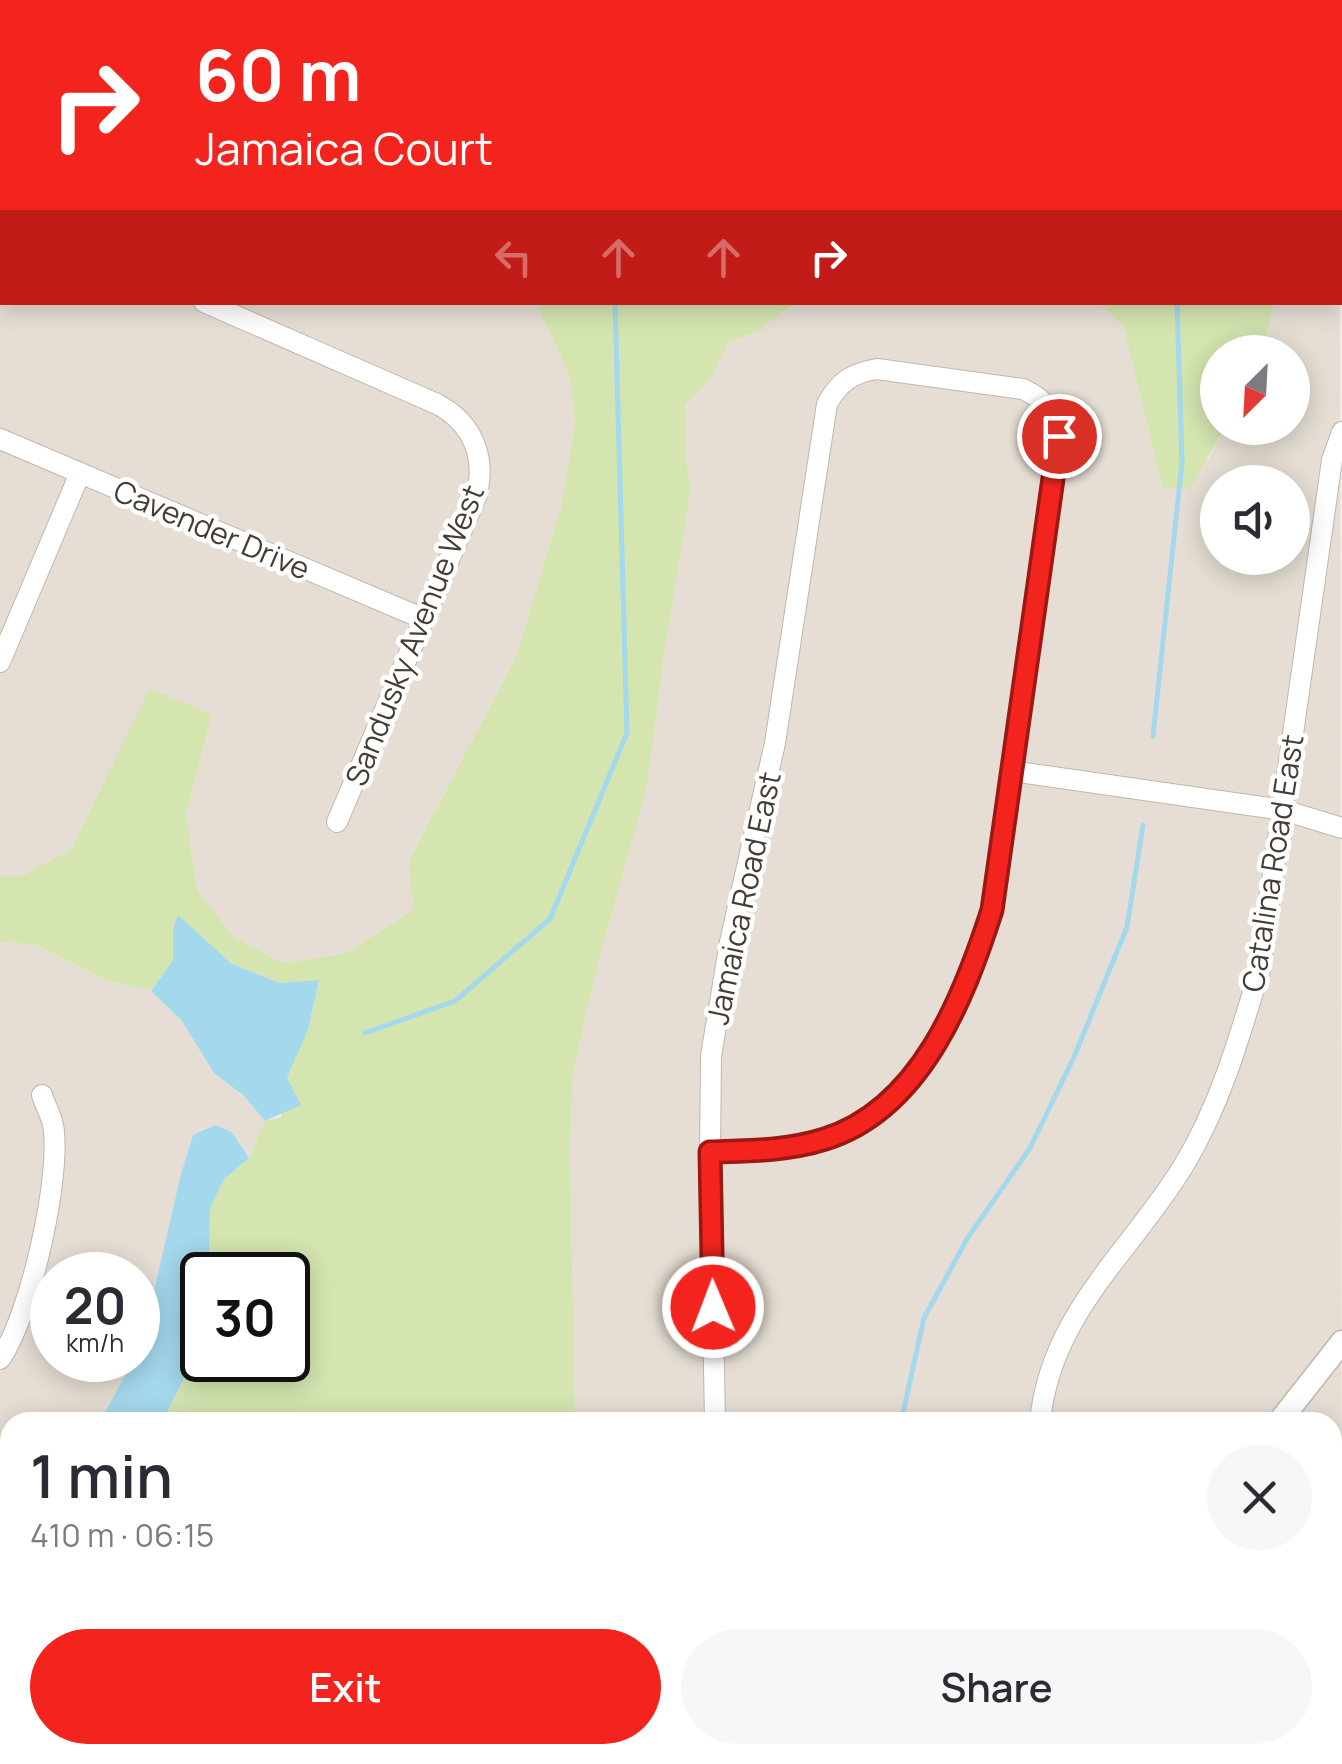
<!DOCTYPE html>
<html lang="en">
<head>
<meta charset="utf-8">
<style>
  :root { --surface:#fff; --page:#f7f7f7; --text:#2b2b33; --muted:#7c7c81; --accent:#f2241d }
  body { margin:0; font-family:Manrope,sans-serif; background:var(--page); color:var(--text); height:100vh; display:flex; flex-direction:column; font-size:38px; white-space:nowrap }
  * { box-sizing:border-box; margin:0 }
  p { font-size:32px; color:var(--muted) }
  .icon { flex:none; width:55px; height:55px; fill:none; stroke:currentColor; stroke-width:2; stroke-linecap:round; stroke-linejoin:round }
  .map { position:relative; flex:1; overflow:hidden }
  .panel { position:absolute; left:0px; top:1412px; width:1342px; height:352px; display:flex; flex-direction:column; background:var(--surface); border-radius:30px 30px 0 0; box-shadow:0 5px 25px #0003 }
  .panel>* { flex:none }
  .guide { position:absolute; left:0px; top:0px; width:1342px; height:305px; box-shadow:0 5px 25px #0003; background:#f2241d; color:#fff; overflow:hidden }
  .needle { width:65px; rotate:204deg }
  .fabs { position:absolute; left:1200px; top:335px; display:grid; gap:20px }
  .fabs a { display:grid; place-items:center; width:110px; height:110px; border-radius:50%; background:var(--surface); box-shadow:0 5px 25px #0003; font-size:50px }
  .speed { position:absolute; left:30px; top:1252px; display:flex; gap:20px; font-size:50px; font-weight:700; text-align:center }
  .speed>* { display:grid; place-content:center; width:130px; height:130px; border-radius:50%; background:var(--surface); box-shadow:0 5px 25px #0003; line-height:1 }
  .speed small { font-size:25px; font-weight:400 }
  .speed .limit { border:5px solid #111; border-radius:15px; background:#fff; color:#111 }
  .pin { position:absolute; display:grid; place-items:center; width:85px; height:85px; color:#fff; margin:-42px; border:5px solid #fff; border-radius:50%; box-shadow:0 2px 10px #0007 }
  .me { position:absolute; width:110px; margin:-55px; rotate:359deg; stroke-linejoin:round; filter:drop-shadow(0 0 8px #0008) }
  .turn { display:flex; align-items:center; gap:35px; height:210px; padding:0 30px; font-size:45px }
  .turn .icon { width:130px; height:130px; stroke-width:2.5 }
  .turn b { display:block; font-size:70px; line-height:85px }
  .lanes { display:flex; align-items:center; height:95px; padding:0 30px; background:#0003; justify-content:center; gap:50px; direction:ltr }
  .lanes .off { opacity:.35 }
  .round { display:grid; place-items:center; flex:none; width:105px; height:105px; border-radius:52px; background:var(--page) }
  .head { display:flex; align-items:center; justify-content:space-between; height:170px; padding:0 30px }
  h1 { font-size:60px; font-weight:600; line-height:75px }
  .primary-button { display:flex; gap:20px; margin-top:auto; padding:20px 30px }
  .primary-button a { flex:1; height:115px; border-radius:60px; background:var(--accent); color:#fff; font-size:40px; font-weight:600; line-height:115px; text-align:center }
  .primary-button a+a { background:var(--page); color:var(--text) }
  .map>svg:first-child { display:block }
</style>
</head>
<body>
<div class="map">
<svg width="1342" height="1764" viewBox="0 0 1342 1764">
  <rect width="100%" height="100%" fill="#f2ede6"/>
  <path fill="#e6ded4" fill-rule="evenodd" d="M 0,0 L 676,0 L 2,2 L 2,87 Z
    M 0,100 L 2,302 L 536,303 L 570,377 L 575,421 L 562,504 L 516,657 L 408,863 L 415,910 L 344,954 L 283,963 L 233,936 L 197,889 L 186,815 L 212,716 L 150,689 L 71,849 L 22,876 L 0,876 Z
    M 1340,278 L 1342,1764 L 575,1764 L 579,1755 L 1332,1755 L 1332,1422 L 575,1422 L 570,1145 L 573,1073 L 599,959 L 647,788 L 663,662 L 691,488 L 686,458 L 685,405 L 710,379 L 729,343 L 759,330 L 796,303 L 1101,303 L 1123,326 L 1163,488 L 1209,458 L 1225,428 L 1292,428 L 1292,352 L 1263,352 L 1274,303 L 1340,302 ZM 1218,482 L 1292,482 L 1292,558 L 1218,558 Z
    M 0,941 L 36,945 L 108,981 L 151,991 L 182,1021 L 214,1073 L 243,1095 L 265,1121 L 249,1158 L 232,1132 L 193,1135 L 138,1352 L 138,1275 L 52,1275 L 52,1360 L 133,1360 L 100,1422 L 10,1422 L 10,1508 L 0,1508 Z
    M 0,1635 L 10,1648 L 12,1755 L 8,1764 L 0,1764 Z"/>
  <path fill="#d4e5b0" d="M 676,0 L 1342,0 L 1342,280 L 1340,2 L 674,2 Z
    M 536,303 L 796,303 L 759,330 L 729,343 L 710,380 L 685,405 L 686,458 L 691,488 L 663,662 L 647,788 L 599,959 L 573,1073 L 570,1145 L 575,1422 L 162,1422 L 184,1378 L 202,1325 L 202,1360 L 288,1360 L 288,1275 L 209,1275 L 210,1208 L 223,1179 L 249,1158 L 265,1121 L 281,1117 L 287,1078 L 308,1030 L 319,981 L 280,983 L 232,964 L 179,916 L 173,928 L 173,960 L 151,991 L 108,981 L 36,945 L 0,941 L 0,876 L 22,876 L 71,849 L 150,688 L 212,715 L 186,815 L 197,889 L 233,936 L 283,963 L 344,954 L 414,910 L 408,863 L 516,657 L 562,504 L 575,421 L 570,377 Z
    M 1101,303 L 1274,303 L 1263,352 L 1218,352 L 1218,428 L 1225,428 L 1190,488 L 1163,488 L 1123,326 Z
    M 12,1755 L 416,1755 L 396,1764 L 242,1764 L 231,1759 L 217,1764 L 8,1764 Z"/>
  <path fill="#a4d8ed" d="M 178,915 L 232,964 L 280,983 L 319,980 L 308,1030 L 287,1078 L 301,1105 L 265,1121 L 243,1095 L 214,1073 L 182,1021 L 151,991 L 173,960 L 173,928 Z
    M 215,1125 L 232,1132 L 249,1158 L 224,1179 L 210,1208 L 209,1275 L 202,1275 L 202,1325 L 184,1378 L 162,1422 L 100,1422 L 133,1360 L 138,1360 L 181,1174 L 193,1135 Z
    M 0,1557 L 10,1558 L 10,1648 L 0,1635 Z
    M 416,1755 L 548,1755 L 548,1764 L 396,1764 Z"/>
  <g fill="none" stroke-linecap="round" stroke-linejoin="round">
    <path stroke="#a4d8ed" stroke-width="5" d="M 1096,0 L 1101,2
      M 911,2 L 919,0
      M 1340,62 L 1342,62
      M 1153,736 L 1182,462 L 1177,302
      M 365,1033 L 455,1001 L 550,919 L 627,733 L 615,302
      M 901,1422 L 924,1318 L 967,1239 L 1030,1148 L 1074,1057 L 1127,927 L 1143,825"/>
    <defs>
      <path id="minor" d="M 0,214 L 2,215
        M 204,302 L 437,404 C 473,423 487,458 476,497 L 337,822
        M 0,439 L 424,619
        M 0,662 L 80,473
        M 1011,771 L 1283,810 L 1342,828
        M 710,1153 C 749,1150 787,1151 825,1139 C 920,1109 965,997 992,909 L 1059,436 C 1053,411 1046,400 1023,389 L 877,369 C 852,373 839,382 827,404 L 775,743 L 730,942 L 711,1056 L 710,1153 L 715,1422
        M 0,1359 C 30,1317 62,1175 53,1125 C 51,1115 45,1105 42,1095
        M 1040,1422 C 1050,1314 1131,1252 1184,1165 C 1220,1105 1239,1039 1259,972 L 1332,460 L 1342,432
        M 1332,1487 L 1342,1495
        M 920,1755 L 930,1764
        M 1282,1755 L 1292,1764"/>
      <path id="tertiary" d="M 1279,1422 L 1342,1342
        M 980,1764 L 988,1755"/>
    </defs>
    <use href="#minor" stroke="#c0b6ac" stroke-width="22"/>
    <use href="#tertiary" stroke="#c0b6ac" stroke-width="25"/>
    <use href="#minor" stroke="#fff" stroke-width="20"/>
    <use href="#tertiary" stroke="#fff" stroke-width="22"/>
  </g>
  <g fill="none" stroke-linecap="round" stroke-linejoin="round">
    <defs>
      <path id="route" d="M 713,1307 L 710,1152 C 748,1151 787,1151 825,1139 C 921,1109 964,997 992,910 L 1059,436"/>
    </defs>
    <use href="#route" stroke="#9d1713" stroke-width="25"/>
    <use href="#route" stroke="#f2241d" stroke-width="18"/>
  </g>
  <g text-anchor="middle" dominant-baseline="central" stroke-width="9" stroke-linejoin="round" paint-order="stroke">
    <g font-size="30" fill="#453d35" stroke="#fff">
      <text transform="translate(212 529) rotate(23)">Cavender Drive</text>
      <text transform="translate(414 635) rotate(-68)">Sandusky Avenue West</text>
      <text transform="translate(1272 863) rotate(-81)">Catalina Road East</text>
      <text transform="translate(743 898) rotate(-78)">Jamaica Road East</text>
    </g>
  </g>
</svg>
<div class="fabs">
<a><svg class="needle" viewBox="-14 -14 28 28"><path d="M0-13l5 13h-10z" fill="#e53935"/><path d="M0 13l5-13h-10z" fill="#7c7c81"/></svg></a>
<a><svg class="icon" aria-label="sound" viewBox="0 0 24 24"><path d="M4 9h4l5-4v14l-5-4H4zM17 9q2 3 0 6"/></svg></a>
</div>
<div class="speed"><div>20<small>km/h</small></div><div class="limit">30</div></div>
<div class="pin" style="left:1059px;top:436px;background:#d93025"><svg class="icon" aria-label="arrive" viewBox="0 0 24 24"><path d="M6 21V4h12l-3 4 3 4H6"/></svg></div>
<svg class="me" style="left:713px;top:1307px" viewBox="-20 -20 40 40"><circle r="17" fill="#f2241d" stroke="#fff" stroke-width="3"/><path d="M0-11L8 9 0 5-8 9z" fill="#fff"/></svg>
<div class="guide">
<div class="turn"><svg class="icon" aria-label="right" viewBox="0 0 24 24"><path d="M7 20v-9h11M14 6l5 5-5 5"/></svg><div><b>60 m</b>Jamaica Court</div></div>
<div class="lanes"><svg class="icon off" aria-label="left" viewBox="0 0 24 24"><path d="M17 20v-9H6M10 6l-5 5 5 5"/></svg><svg class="icon off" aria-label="ahead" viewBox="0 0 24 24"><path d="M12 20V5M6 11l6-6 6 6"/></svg><svg class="icon off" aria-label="ahead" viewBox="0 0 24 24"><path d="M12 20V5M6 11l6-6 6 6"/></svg><svg class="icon" aria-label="right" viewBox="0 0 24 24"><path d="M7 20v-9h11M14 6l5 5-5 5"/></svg></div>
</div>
<section class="panel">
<div class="head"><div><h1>1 min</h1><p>410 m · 06:15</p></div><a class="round"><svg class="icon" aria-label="close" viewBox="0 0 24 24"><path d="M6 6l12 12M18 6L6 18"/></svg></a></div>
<div class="primary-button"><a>Exit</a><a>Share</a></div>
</section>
</div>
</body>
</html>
